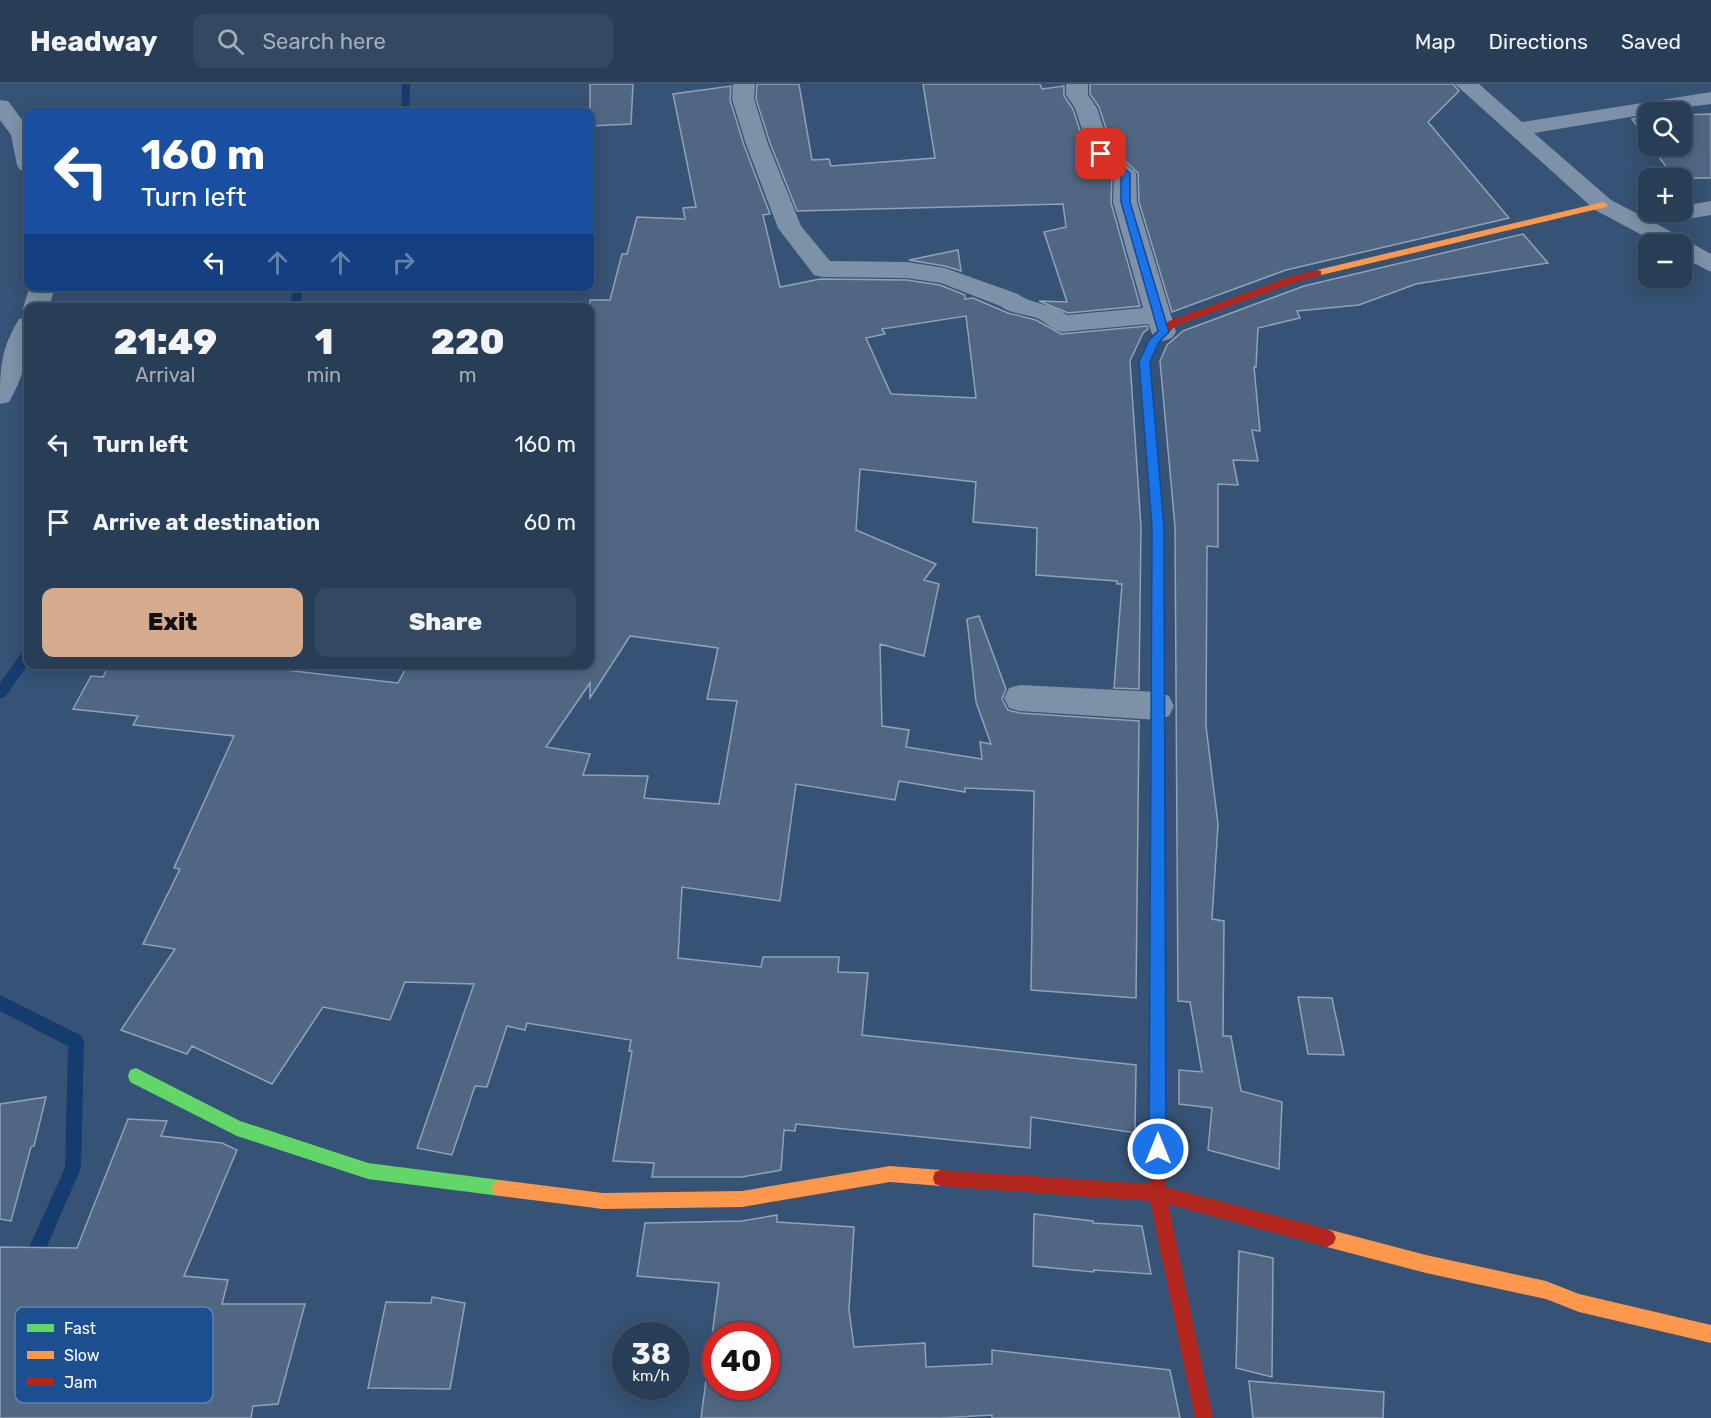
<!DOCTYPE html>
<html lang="en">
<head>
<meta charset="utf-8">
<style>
  :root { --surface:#283e57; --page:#344961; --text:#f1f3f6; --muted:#a5aeba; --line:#44576d; --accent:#d6ab8b }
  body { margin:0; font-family:Rubik,sans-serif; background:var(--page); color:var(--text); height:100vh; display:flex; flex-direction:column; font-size:22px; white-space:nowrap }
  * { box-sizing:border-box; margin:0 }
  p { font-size:20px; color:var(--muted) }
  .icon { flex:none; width:33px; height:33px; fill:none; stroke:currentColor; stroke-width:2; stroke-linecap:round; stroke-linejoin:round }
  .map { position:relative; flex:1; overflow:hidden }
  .panel { position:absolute; left:24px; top:219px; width:570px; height:366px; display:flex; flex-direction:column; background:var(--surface); border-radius:12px; box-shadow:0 3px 15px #0003,0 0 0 2px var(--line) }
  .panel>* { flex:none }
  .banner { position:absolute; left:24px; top:24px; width:570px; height:183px; border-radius:12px; box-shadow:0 3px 15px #0003,0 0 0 2px var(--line); background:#1a4fa0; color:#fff; overflow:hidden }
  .fabs { position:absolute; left:1638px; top:18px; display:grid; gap:12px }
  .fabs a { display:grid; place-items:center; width:54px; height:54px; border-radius:12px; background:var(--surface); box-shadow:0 3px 15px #0003,0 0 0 2px var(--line); font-size:30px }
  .speed { position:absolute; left:612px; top:1238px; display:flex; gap:12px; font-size:30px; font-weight:700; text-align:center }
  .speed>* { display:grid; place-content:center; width:78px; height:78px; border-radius:50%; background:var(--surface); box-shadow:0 3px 15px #0003,0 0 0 2px var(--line); line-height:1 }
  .speed small { font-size:15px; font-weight:400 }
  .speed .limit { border:9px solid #d22; background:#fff; color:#111 }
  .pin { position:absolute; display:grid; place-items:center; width:51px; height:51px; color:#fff; margin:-26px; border-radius:12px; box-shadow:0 3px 9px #0006 }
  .me { position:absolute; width:66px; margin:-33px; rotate:0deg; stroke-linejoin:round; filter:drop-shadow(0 0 4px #0008) }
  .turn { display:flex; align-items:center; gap:21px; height:126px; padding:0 18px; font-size:27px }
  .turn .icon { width:78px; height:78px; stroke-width:2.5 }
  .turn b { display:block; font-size:42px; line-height:51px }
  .lanes { display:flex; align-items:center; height:57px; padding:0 18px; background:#0003; justify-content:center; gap:30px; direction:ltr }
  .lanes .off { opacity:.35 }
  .eta { display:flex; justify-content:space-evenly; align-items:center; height:102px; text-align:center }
  .eta b { font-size:36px; font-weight:800; line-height:42px }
  .action { display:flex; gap:12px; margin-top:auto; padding:12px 18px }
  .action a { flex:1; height:69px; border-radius:12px; background:var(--accent); color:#111; font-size:24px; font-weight:800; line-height:69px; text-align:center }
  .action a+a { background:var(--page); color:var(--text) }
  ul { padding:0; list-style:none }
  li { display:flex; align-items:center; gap:18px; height:78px; padding:0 18px }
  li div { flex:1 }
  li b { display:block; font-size:22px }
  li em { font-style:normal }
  header { display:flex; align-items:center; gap:36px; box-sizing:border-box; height:84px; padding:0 30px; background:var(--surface); border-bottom:2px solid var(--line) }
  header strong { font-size:28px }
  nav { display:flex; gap:33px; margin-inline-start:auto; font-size:21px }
  .search { width:420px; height:54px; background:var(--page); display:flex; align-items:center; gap:15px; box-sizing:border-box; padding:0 21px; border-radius:12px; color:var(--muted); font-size:22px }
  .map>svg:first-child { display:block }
</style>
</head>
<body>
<header>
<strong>Headway</strong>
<div class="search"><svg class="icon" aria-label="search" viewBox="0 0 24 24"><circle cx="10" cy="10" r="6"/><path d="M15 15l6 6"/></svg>Search here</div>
<nav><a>Map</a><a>Directions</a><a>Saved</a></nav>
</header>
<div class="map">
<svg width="1711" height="1334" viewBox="0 0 1711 1334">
  <rect width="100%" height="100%" fill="#365274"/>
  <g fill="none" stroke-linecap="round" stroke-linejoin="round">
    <path fill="#153c6e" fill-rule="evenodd" d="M 402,0 L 410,0 L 409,28 L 401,28 Z
      M 293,202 L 303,202 L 300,224 L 290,224 Z
      M 28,566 L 28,580 L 5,613 L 0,614 L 0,599 L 23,567 Z
      M 0,911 L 82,952 L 84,958 L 81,1084 L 37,1185 L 31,1188 L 25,1185 L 22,1179 L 65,1084 L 68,962 L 0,927 Z"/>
  </g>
  <path fill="#506783" stroke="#92a2b6" stroke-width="1.5" fill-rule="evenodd" d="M 590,0 L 633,0 L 631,40 L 590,42 Z
    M 757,0 L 799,0 L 812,76 L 829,75 L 831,82 L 935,74 L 923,0 L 1040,0 L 1042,5 L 1064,2 L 1064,12 L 1073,25 L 1088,71 L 1112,92 L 1111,119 L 1140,222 L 1068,229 L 1039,217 L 1067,218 L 1044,148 L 1066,143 L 1063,120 L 797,127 L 770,59 L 756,15 Z
    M 1090,0 L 1453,0 L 1459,7 L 1428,38 L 1509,134 L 1286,186 L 1172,228 L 1139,118 L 1138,89 L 1113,66 L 1099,23 L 1090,10 Z
    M 731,2 L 730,16 L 744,61 L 770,130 L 763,131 L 780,203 L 820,195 L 907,196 L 940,201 L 965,211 L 965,215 L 973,214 L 1008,229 L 1036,236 L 1061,250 L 1147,242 L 1148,245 L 1143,249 L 1130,277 L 1141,443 L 1139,605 L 1114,604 L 1122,500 L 1117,500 L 1117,497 L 1036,491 L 1037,444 L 973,438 L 976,398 L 860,385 L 856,446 L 936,480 L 924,496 L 939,500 L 924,572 L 880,560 L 882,642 L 909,646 L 906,663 L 982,675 L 980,658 L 991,660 L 976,618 L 967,535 L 979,532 L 1006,605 L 1002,615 L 1008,626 L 1020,629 L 1139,637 L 1136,914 L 1031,906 L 1034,707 L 965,704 L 965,708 L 899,697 L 895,716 L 796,700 L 780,817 L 682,803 L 678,874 L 761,883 L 763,873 L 839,873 L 838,888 L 868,889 L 862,951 L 1136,981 L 1135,1049 L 1031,1033 L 1030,1064 L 796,1040 L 795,1047 L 784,1046 L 781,1086 L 742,1093 L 652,1093 L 654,1079 L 613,1077 L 632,967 L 629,967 L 631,956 L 527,939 L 525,946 L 507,942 L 487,1003 L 475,1002 L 452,1071 L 417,1064 L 474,900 L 405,898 L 390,936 L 323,923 L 272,1000 L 192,962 L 187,970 L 121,946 L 175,865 L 143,860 L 180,785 L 174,784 L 234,652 L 133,641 L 138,632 L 73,625 L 91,592 L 103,593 L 110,580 L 232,580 L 398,599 L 408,580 L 590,580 L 590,216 L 610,216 L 622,170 L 627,170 L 637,133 L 685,135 L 683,124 L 696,123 L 673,10 ZM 966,232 L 976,314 L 891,310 L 866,254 L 885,250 L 882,245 ZM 630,552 L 718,564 L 707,615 L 737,617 L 719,720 L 644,714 L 648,692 L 583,691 L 590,670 L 546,663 L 590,599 L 590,614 Z
    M 1711,30 L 1711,94 L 1674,94 L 1651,62 L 1682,62 L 1682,31 Z
    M 1648,32 L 1648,58 L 1632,35 Z
    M 1523,150 L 1548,179 L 1416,200 L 1359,221 L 1297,227 L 1300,234 L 1258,244 L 1256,283 L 1254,283 L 1260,347 L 1252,346 L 1258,377 L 1233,376 L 1238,401 L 1218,400 L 1218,463 L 1207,462 L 1206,642 L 1218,740 L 1212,835 L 1224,837 L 1223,952 L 1231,952 L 1241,1007 L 1282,1018 L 1279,1085 L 1208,1066 L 1212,1024 L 1179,1020 L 1179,986 L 1202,988 L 1190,918 L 1178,917 L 1175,443 L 1160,277 L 1167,261 L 1183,247 L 1304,202 Z
    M 958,166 L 961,187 L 945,182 L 909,176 Z
    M 1298,913 L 1332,914 L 1344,971 L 1308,970 Z
    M 46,1013 L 34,1062 L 31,1063 L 11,1137 L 0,1135 L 0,1020 Z
    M 128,1035 L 167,1037 L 161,1052 L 222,1059 L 237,1066 L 184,1192 L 228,1196 L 222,1220 L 305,1220 L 278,1320 L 253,1322 L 251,1334 L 0,1334 L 0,1163 L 77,1164 Z
    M 1034,1130 L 1093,1137 L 1093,1139 L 1142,1142 L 1151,1190 L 1094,1186 L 1094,1188 L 1033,1182 Z
    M 777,1131 L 777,1138 L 854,1143 L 849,1226 L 854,1263 L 925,1259 L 926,1283 L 992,1280 L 992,1266 L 1170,1286 L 1180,1334 L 992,1334 L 992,1331 L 941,1334 L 701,1334 L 719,1199 L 637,1192 L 645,1139 L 742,1137 ZM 716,1251 L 766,1251 L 766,1302 L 716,1302 Z
    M 1239,1167 L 1273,1174 L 1272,1293 L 1236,1284 Z
    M 432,1213 L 465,1219 L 450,1305 L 368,1304 L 386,1218 L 431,1219 Z
    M 1249,1297 L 1384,1308 L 1383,1334 L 1253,1334 Z"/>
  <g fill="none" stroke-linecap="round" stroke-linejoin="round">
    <path fill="#7d92a8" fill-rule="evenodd" d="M 733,0 L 755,0 L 754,15 L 768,60 L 801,142 L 830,177 L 907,178 L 945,184 L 1018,210 C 1033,221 1052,219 1067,231 L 1143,224 L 1113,118 L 1114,91 L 1090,70 L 1075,24 L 1066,11 L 1066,0 L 1088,0 L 1088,11 L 1097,24 L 1111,67 L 1136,89 L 1137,118 L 1176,248 L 1172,254 L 1163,257 L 1154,254 L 1148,240 L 1062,248 C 1052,246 1046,238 1037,234 C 1024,230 1011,230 1000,222 L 941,199 L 907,194 L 823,193 L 814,191 L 778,144 L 746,60 L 732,15 Z
      M 1455,0 L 1479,0 L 1522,38 L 1711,8 L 1711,20 L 1648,28 L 1648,30 L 1534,49 L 1611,116 L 1636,129 L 1682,128 L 1682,122 L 1711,117 L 1711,131 L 1657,140 L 1711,170 L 1711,188 L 1682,173 L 1682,160 L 1659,160 L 1595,126 Z
      M 0,16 L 8,17 L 28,44 L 28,88 L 20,86 L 17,81 L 11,51 L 0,36 Z
      M 30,202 L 55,202 L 49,224 L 28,224 L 27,230 L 23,224 Z
      M 28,233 C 31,262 25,291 9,318 L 0,320 C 0,286 0,266 19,235 Z
      M 1020,601 L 1158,608 L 1169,612 L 1174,622 L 1169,632 L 1158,636 L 1020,627 L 1009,624 L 1004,614 L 1009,604 Z"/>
    <path fill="#63d668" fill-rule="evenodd" d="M 1158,619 L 1163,621 L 1165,625 L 1165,1066 L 1163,1072 L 1157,1074 L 1151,1072 L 1149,1066 L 1151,625 L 1153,621 Z
      M 136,984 L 240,1037 L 368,1079 L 500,1096 L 506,1098 L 508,1104 L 506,1110 L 500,1112 L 368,1095 L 237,1052 L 130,998 L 128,992 L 130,986 Z"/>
    <path fill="#ff974d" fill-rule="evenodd" d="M 1603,118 L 1608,121 L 1606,123 L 1317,192 L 1312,189 L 1317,186 Z
      M 1150,341 L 1156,345 L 1164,443 L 1165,625 L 1163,629 L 1153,629 L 1151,625 L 1152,443 L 1144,345 Z
      M 890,1082 L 941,1086 L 947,1088 L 949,1094 L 947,1100 L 941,1102 L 890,1098 L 742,1123 L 603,1125 L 500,1112 L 494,1110 L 492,1104 L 494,1098 L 500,1096 L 603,1109 L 742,1107 Z
      M 1327,1145 L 1426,1171 L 1546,1197 L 1579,1210 L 1711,1241 L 1711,1259 L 1579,1228 L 1546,1215 L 1426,1189 L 1327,1163 L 1321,1160 L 1318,1154 L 1321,1148 Z"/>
    <path fill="#b3261e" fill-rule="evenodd" d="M 1317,186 L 1321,187 L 1321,191 L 1299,197 L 1177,241 L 1158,258 L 1150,277 L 1156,345 L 1154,348 L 1146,348 L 1140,277 L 1150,253 L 1169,237 L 1292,192 Z
      M 1157,1058 L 1163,1060 L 1165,1066 L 1165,1103 L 1327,1145 L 1333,1148 L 1336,1154 L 1333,1160 L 1327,1163 L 1168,1120 L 1213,1334 L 1195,1334 L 1150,1117 L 941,1102 L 935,1100 L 933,1094 L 935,1088 L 941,1086 L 1149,1100 L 1149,1066 L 1151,1060 Z"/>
  </g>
  <path fill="#1a73e8" stroke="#114b97" stroke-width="1.5" d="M 1098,68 L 1105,68 L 1130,89 L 1130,118 L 1169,248 L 1159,258 L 1150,278 L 1164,443 L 1166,1065 L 1163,1071 L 1158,1073 L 1152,1071 L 1149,1065 L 1152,443 L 1139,278 L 1149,256 L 1158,247 L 1121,118 L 1121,90 L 1098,72 Z"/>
  <rect x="15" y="1223" width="198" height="96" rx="9" fill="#1b4f8f" stroke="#5f84b1" stroke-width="1.5"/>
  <rect x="27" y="1240" width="27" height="8" fill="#63d668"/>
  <rect x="27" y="1267" width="27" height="8" fill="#ff974d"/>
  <rect x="27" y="1294" width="27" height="8" fill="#b3261e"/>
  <g font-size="16" fill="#fff">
    <text x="64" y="1250">Fast</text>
    <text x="64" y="1277">Slow</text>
    <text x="64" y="1304">Jam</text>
  </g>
</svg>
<div class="fabs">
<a><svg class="icon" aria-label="search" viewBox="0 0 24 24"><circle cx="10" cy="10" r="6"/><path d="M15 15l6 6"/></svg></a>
<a>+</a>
<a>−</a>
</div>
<div class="speed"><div>38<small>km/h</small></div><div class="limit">40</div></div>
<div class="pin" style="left:1101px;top:70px;background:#d93025"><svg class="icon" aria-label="arrive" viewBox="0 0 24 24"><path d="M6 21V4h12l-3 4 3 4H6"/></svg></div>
<svg class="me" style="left:1158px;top:1065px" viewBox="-20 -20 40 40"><circle r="17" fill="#1a73e8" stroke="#fff" stroke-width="3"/><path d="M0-11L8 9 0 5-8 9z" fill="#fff"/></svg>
<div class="banner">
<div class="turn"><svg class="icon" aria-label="left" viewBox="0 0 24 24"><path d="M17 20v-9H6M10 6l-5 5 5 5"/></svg><div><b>160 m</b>Turn left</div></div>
<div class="lanes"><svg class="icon" aria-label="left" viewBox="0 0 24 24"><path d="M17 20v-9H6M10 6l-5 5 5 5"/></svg><svg class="icon off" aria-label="ahead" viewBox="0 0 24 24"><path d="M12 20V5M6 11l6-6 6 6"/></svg><svg class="icon off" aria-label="ahead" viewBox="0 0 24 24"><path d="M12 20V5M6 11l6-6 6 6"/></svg><svg class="icon off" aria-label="right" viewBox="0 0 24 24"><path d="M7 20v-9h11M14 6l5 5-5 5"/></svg></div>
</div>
<section class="panel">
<div class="eta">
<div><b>21:49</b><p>Arrival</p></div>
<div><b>1</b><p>min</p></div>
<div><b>220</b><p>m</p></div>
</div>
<ul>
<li><svg class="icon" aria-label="left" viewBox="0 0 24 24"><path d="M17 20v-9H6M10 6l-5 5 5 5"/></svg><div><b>Turn left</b></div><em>160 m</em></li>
<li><svg class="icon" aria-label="arrive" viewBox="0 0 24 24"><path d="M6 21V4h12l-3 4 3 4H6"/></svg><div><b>Arrive at destination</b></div><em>60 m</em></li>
</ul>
<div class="action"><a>Exit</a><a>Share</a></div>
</section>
</div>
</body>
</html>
